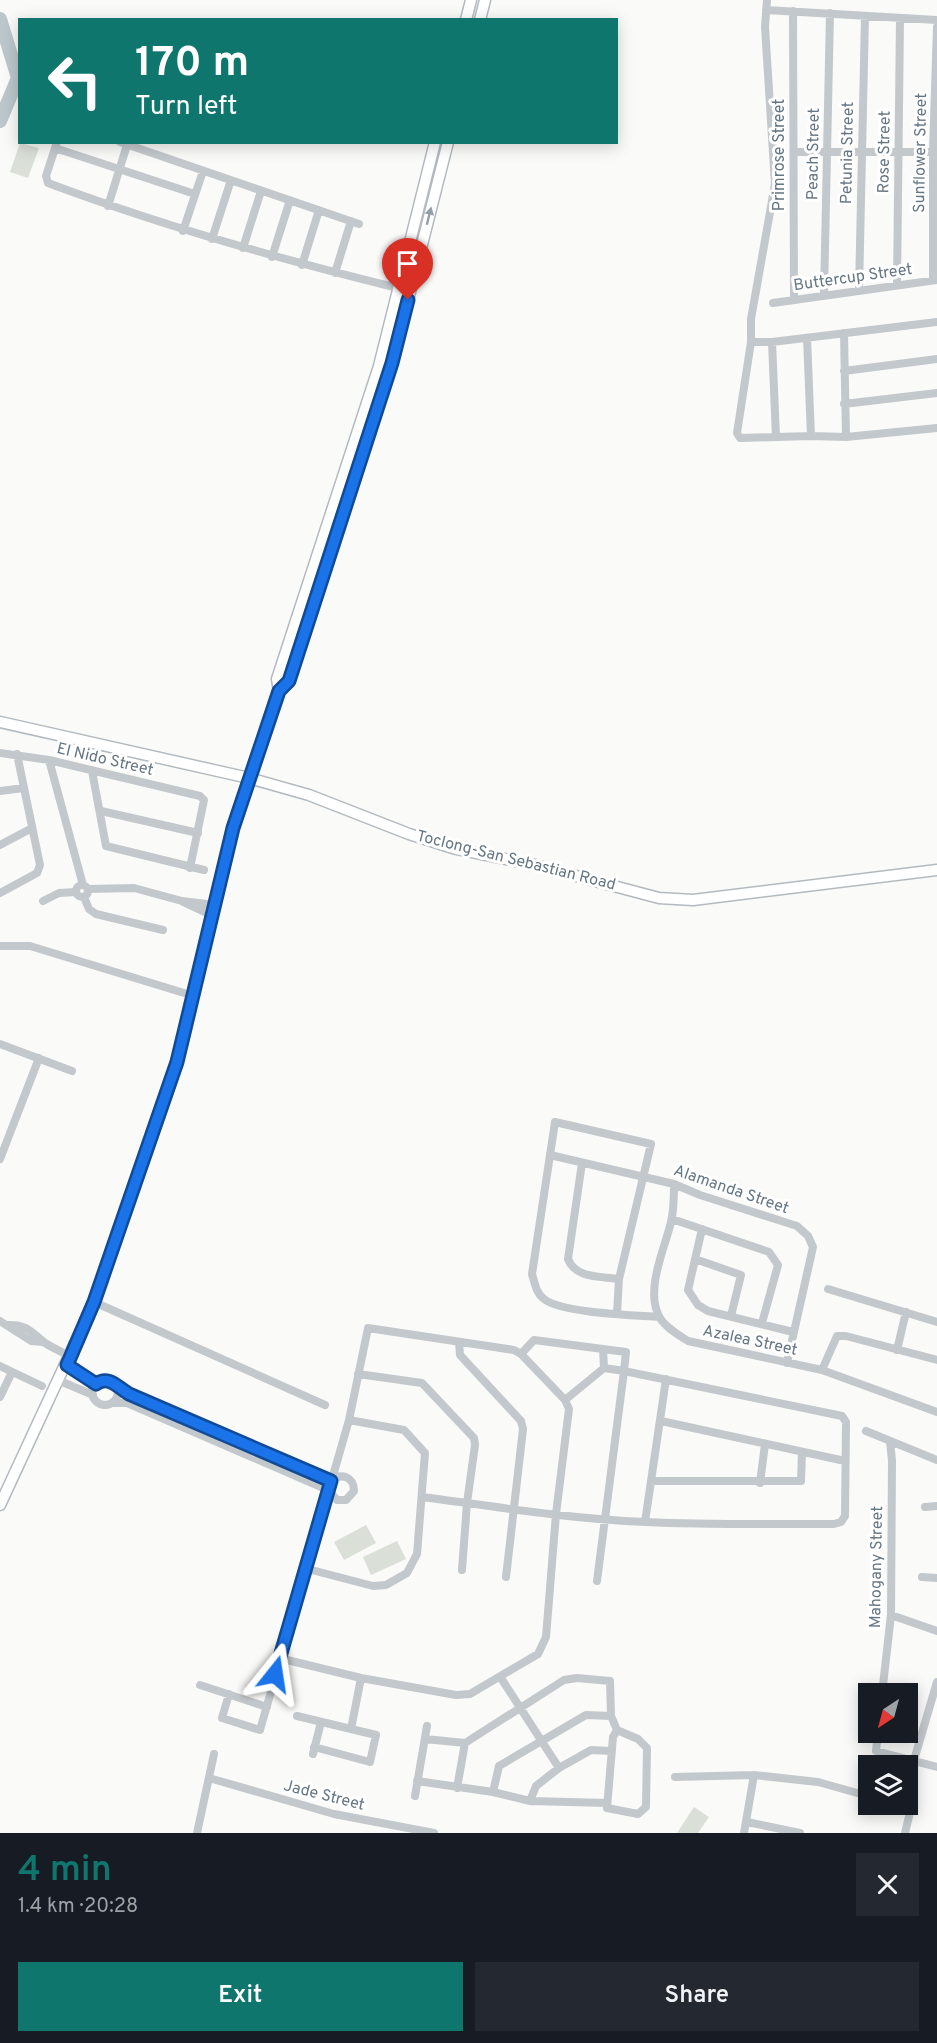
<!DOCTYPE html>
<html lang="en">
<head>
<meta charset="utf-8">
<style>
  :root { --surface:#171b24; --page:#242831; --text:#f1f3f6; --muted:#9ea1a6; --accent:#0f766e }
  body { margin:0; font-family:Overpass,sans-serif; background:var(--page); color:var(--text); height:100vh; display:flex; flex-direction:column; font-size:22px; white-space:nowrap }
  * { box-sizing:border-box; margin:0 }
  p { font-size:20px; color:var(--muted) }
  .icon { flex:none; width:33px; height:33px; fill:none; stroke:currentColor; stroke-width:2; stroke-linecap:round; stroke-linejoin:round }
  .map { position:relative; height:1833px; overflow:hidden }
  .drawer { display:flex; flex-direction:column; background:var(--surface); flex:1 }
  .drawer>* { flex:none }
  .guide { position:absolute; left:18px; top:18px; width:600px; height:126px; border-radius:0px; box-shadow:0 3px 15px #0003; background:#0f766e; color:#fff; overflow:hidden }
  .needle { width:39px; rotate:216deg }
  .buttons { position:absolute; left:858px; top:1683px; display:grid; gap:12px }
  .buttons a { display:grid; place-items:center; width:60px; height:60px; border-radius:0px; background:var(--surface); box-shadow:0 3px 15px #0003; font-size:30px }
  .pin { position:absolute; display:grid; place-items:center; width:51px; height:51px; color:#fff; margin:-62px -26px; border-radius:50% 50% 50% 0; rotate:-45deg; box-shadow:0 0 6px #0007 }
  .pin .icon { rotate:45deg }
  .me { position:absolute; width:66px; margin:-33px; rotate:15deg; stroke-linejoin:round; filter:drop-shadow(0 0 4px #0008) }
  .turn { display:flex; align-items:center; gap:21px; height:126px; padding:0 18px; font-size:27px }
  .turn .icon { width:78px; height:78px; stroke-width:2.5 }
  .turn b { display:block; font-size:42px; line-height:51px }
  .round { display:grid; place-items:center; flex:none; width:63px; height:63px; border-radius:0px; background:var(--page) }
  .overview { display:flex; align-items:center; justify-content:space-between; height:102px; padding:0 18px }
  h1 { font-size:36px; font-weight:600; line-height:45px; color:var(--accent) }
  .primary-button { display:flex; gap:12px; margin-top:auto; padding:12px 18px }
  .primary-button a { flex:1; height:69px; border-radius:0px; background:var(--accent); color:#fff; font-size:24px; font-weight:600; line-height:69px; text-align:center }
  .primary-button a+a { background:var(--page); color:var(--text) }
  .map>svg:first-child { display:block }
</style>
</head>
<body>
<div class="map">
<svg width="937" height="1833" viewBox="0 0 937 1833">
  <rect width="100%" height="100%" fill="#fafaf8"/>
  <path fill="#dadfd7" d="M 20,143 L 39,148 L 28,178 L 10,172 Z
    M 366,1525 L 376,1543 L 344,1560 L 334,1542 Z
    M 397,1541 L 406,1559 L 371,1575 L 363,1557 Z
    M 694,1807 L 709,1817 L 698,1833 L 677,1833 Z"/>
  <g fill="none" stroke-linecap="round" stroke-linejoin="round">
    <path stroke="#bbc7cb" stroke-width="14" d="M 0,19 L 18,78 L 0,121"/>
    <defs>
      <path id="secondary" d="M 466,20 L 471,0
        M 480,20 L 485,0
        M 279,691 L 277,679 L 379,366 L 435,142
        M 0,722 L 249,778 L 309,795 L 409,834 L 456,849 L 531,864 L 659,898 L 693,900 L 937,870
        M 0,1505 L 94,1302 L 167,1093 L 177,1062 L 233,828 L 279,691 L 289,681 L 392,363 L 448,142"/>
    </defs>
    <use href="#secondary" stroke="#b3babf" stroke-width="13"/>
    <path stroke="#c3c8cc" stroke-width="8" d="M 767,0 L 765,27 L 775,184 L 751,319 L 751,342 L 737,433 L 740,438 L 776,437 L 772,342
      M 766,10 L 937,20
      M 793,11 L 794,300
      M 57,142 L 46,176 L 48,183 C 163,226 279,259 398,288
      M 120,142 L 359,224
      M 55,148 L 195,194
      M 794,152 L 936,152
      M 108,206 L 127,145
      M 183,231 L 203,171
      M 212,239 L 231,180
      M 243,248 L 261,191
      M 272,257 L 290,200
      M 302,265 L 319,210
      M 335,273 L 351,221
      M 933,280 L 933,152 L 937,27
      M 897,285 L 900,19
      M 859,291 L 865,16
      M 824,295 L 830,13
      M 773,303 L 937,280
      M 844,333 L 846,437
      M 751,342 L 772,342 L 937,322
      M 844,371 L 937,359
      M 844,404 L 937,393
      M 811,436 L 846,437 L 937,428
      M 776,437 L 811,436 L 807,338
      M 0,753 L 49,760 L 200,796 L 204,800 L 190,868
      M 49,760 L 83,885
      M 92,771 L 106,846 L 204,870
      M 0,791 L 24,788
      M 101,811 L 198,833
      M 0,845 L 32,828
      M76 891a6 6 0 1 1 12 0a6 6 0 1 1-12 0Z
      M 88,889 L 134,888 L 182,901 L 215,905
      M 0,893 L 37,873 L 40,865 L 17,754
      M 84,897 L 89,909 L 96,914 L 163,930
      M 43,901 L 59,893 L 76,892
      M 183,902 L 213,916
      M 0,946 L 30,946 L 194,996
      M 0,1044 L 72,1071
      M 550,1155 L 674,1184 L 700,1195 L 797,1226 L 808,1236 L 813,1247 L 787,1363
      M 0,1159 L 39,1058
      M 582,1163 L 568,1259 C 576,1279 600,1276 619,1279
      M 674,1184 C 674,1196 674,1210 671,1222 C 665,1248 644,1291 660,1318 C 666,1328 679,1335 688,1341 L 822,1370 L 937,1412
      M 672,1219 L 769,1252 L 778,1265 L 762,1323
      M 702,1229 L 688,1290 L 698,1305 L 708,1311 L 793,1332
      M 695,1259 L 741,1275 L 731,1316
      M 828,1289 L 937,1322
      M 94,1302 L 325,1405
      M 617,1313 L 619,1279 L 651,1144 L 555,1122 L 532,1274 C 535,1284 536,1293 544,1299 C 561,1313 634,1315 659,1317
      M 0,1321 L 31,1341 L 43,1342
      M 8,1325 C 27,1324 32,1333 45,1343 C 53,1348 62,1352 71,1357
      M 459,1342 L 460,1355 L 521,1421 L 523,1429 L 506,1577
      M 897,1350 L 906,1312
      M 521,1354 L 534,1340 L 626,1352 L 624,1371 L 604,1368 L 603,1349
      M 67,1365 L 96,1384
      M 0,1366 L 42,1386
      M 822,1370 L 837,1336 L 846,1336 L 937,1360
      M 358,1374 L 422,1383 L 474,1438 L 475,1445 L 467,1503 L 462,1570
      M92 1392a13 13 0 1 1 26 0a13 13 0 1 1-26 0Z
      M 60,1381 L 93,1395
      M 0,1397 L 12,1372
      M 565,1400 L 604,1368
      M 112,1403 L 127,1403 L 328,1490 L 337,1500 L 346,1500 L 354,1491 C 354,1477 342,1472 331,1481 L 117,1387
      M 661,1421 L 845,1461
      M 866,1431 L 937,1460
      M 652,1481 L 801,1481 L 802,1452
      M 760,1483 L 765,1444
      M 423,1497 C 497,1507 572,1519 646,1522 C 709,1525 772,1524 834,1524 L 841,1522 L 845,1516 L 846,1422 L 842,1416 L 624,1371 L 597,1581
      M 925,1507 L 937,1506
      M 645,1522 L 666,1379
      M 304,1568 L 373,1586 L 386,1585 L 407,1573 L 417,1554 L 425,1453 L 404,1430 L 349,1420
      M 922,1577 L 937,1578
      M 891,1615 L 937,1631
      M 501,1678 L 559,1768
      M 200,1685 L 267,1707
      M 229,1694 L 222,1718 L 260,1730 L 349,1420 L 368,1328 L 514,1350 L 521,1354 L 565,1400 L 569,1409 L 556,1514 L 546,1637 L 538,1654 L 470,1694 L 456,1695 L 361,1678 L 279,1658
      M 882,1694 L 891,1615 L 892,1461 L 890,1441
      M 297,1716 L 376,1735 L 370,1762 L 314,1747
      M 351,1729 L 361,1678
      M 617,1730 L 638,1739 L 647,1748 L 646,1807 L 638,1814 L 607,1808 L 613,1737 Z
      M 878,1732 L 876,1751 L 937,1767
      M 425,1739 L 465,1743 L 564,1680 L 577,1678 L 610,1681 L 611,1716 L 617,1730
      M 313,1754 L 321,1722
      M 914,1760 L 937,1682
      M 675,1777 L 754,1775 L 818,1782 L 868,1796
      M 209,1778 L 334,1814 L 434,1833
      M 417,1781 L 493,1792 L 530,1801 L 607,1803
      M 457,1788 L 465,1743
      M 493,1792 L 499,1766 L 586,1715 L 611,1716
      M 415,1796 L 427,1726
      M 530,1801 L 536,1786 L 559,1768 L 591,1750 L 611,1751
      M 900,1804 L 911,1808 L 905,1833
      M 747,1822 L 800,1833
      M 197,1833 L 214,1754
      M 744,1833 L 754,1775"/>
    <use href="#secondary" stroke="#fff" stroke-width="10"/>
  </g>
  <defs><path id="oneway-solid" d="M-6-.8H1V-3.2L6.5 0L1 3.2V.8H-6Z" transform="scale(1.5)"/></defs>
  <use fill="#939fa8" href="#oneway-solid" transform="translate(429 216) rotate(-76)"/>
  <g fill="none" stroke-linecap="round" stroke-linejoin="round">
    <defs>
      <path id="route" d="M 275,1674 L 331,1481 L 129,1394 C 117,1387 109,1375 96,1384 L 67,1365 L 94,1302 L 177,1062 L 233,828 L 279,691 L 289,681 L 392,363 L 408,300"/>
    </defs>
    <use href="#route" stroke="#114b97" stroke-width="15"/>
    <use href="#route" stroke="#1a73e8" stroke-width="10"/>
  </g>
  <g text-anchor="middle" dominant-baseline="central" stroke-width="6" stroke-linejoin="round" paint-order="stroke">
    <g font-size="16" fill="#657683" stroke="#fff">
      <text transform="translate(885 152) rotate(-89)">Rose Street</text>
      <text transform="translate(848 153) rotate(-89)">Petunia Street</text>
      <text transform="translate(921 153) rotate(-89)">Sunflower Street</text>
      <text transform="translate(814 154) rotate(-89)">Peach Street</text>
      <text transform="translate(780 155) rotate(-90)">Primrose Street</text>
      <text transform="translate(853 278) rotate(-8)">Buttercup Street</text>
      <text transform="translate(105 760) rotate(13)">El Nido Street</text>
      <text transform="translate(516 861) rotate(14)">Toclong-San Sebastian Road</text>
      <text transform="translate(731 1190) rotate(19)">Alamanda Street</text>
      <text transform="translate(750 1341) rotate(12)">Azalea Street</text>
      <text transform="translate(877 1567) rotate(-89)">Mahogany Street</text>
      <text transform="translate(324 1796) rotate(14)">Jade Street</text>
    </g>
  </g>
</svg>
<div class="buttons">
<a><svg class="needle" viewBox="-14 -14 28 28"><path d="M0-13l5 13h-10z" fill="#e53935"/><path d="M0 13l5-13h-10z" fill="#9ea1a6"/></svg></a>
<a><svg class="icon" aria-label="layers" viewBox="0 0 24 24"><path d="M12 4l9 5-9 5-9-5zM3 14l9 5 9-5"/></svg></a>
</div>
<div class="pin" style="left:408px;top:300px;background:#d93025"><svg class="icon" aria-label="arrive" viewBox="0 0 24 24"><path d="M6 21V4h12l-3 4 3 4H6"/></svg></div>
<svg class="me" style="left:275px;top:1674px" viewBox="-20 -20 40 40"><path d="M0-17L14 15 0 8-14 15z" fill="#1a73e8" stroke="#fff" stroke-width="4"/></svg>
<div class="guide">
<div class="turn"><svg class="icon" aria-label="left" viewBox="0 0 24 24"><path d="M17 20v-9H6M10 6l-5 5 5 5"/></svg><div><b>170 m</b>Turn left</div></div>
</div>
</div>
<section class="drawer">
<div class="overview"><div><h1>4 min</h1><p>1.4 km · 20:28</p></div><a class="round"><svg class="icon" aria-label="close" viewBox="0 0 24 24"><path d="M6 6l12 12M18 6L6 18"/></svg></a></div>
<div class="primary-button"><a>Exit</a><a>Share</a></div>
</section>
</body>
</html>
